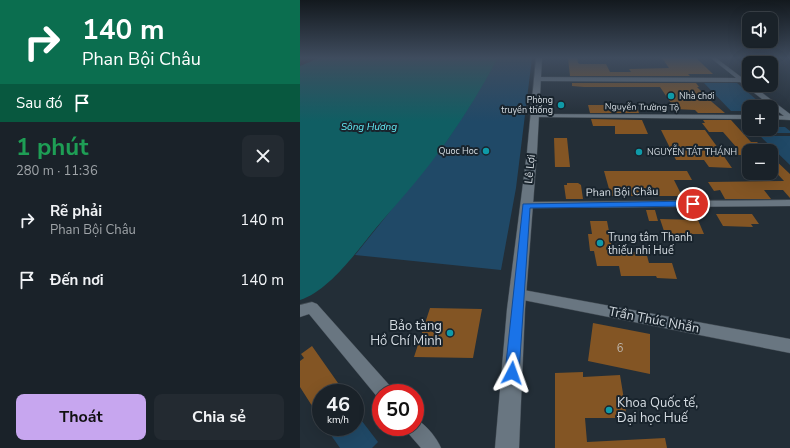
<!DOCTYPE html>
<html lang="vi">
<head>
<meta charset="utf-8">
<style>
  :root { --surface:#1a2229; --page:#232a31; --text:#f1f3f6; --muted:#9fa4a8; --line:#383f46; --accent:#c7a6ef }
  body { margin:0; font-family:"Nunito Sans",sans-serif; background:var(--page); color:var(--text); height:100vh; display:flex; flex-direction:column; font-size:15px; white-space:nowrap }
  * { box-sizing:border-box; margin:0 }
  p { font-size:13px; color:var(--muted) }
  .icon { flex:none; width:22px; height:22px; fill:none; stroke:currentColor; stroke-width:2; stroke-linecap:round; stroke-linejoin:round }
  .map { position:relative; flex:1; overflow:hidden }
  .sheet { display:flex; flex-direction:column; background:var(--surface); width:300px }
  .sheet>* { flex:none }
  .hud { background:#0b6e4f; color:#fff; overflow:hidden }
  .fabs { position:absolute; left:442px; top:12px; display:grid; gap:8px }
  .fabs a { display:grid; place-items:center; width:36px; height:36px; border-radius:8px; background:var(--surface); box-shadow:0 4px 16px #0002,0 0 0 1px var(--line); font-size:20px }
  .speed { position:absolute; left:12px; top:384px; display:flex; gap:8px; font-size:20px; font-weight:700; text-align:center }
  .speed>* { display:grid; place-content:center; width:52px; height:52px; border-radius:50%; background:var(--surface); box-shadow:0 4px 16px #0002,0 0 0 1px var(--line); line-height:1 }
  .speed small { font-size:10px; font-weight:400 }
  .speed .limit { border:6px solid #d22; background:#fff; color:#111 }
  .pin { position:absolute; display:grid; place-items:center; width:34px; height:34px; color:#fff; margin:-17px; border:2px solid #fff; border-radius:50%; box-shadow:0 1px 4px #0007 }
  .me { position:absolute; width:44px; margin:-22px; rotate:4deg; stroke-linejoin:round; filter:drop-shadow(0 0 3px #0008) }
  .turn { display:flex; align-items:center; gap:14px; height:84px; padding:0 16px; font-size:18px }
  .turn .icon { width:52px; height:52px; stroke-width:2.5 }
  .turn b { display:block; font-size:28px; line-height:34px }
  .then { display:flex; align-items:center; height:38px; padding:0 16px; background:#0003; gap:8px; font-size:15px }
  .round { display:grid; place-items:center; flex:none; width:42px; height:42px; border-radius:8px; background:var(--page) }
  .head { display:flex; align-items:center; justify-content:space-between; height:68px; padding:0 16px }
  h1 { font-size:24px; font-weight:700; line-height:30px; color:#1e9e55 }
  .button { display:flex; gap:8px; margin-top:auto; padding:8px 16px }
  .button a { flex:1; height:46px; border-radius:8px; background:var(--accent); color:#111; font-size:16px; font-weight:700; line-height:46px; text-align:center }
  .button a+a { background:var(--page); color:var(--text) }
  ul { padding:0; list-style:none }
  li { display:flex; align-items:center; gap:12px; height:60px; padding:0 16px }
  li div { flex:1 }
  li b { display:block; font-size:15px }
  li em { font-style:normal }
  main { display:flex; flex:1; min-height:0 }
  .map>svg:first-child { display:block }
</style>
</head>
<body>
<main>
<section class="sheet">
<div class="hud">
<div class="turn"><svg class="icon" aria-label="right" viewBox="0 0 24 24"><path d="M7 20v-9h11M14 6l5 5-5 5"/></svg><div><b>140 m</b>Phan Bội Châu</div></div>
<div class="then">Sau đó<svg class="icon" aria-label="arrive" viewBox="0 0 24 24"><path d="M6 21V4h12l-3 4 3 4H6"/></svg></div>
</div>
<div class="head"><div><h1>1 phút</h1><p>280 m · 11:36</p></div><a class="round"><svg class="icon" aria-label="close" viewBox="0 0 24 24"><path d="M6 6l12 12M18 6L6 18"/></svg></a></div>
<ul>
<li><svg class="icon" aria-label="right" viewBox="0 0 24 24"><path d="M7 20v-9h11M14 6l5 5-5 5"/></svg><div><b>Rẽ phải</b><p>Phan Bội Châu</p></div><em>140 m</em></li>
<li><svg class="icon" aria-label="arrive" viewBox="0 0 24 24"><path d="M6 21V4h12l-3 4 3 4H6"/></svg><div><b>Đến nơi</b></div><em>140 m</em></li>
</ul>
<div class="button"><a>Thoát</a><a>Chia sẻ</a></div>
</section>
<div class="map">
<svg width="490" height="448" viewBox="0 0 490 448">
  <rect width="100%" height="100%" fill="#232e37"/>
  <path fill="#204967" d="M 198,58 L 232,58 L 216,188 L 201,270 L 55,255 L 148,139 L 172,102 Z
    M 404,83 L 437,83 L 465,107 L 449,107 L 449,111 L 431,111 Z
    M 471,127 L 485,127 L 490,131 L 490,133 L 463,133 L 459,129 L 471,129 Z
    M 460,136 L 490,136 L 490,165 Z
    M 55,412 L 78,442 L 72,448 L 40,448 L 26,428 L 28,427 L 55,427 Z"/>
  <path fill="#105e63" d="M 19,58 L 198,58 C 183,86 166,113 149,138 C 127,170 101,199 76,228 C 57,251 29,291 0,300 L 0,66 Z"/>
  <path fill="#835524" d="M 268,58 L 277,58 L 278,63 L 280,64 L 306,64 L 310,72 L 331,72 L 329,69 L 369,68 L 362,58 L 396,58 L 413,74 L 388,74 L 390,76 L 270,76 Z
    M 272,83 L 396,83 L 399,87 L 397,87 L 412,102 L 425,113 L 398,113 L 395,110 L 375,109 L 360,87 L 284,87 L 272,86 Z
    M 288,105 L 336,105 L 339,113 L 290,113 Z
    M 291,119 L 342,120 L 348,134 L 315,134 L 315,126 L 293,126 Z
    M 403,120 L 431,120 L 451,142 L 457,142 L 466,151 L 449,151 L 449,162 L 443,155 L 423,155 L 432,168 L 409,167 L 404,160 L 376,160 L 361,130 L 405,130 L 418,148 L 437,148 L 423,132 L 409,132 L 402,123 L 405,123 Z
    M 254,138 L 267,138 L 270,167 L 255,167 Z
    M 471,156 L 490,174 L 490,198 L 483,190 L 464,190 L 471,199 L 425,199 L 420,190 L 414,191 L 408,182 L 484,181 L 471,167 Z
    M 304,171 L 387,171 L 392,180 L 374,180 L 382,196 L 311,196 Z
    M 267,183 L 278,183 L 281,185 L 283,199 L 266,199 L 264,185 L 267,185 Z
    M 346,210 L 355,210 L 358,221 L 349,221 Z
    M 416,214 L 452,214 L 459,224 L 451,224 L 453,227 L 423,226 Z
    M 360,219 L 398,220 L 404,234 L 365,234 Z
    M 290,221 L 307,221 L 313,252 L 346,252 L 349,263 L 372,263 L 377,279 L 357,278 L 356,276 L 321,276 L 319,266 L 297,266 L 294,251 L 290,251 L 288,234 L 292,234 Z
    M 130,308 L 182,309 L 173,358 L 114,357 Z
    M 293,323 L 350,334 L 350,374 L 288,361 Z
    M 12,346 L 45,393 L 21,393 L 21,420 L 0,387 L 0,361 L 4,358 L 1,354 Z
    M 283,372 L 283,377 L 320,375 L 327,418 L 285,418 L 287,442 L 365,438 L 367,448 L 255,448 L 255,373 Z"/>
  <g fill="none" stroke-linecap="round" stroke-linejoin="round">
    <defs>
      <path id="street" d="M 411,58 L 416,58 L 449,83 L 449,85 L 452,85 L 490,114 L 490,120 L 471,119 L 471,115 L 484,116 L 440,82 L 237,81 L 234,79 L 237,77 L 436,78 Z
        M 232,114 L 449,115 L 449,119 L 234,117 L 232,116 Z
        M 490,200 L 490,206 L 226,208 L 221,205 L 226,202 Z
        M 218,289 L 490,339 L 490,353 L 218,299 L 214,298 L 212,294 L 214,290 Z
        M 12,302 L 17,304 L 91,387 L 93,393 L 81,393 L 81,399 L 79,399 L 9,314 L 0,317 L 0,305 Z
        M 115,419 C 125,423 137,438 141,448 L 121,448 L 108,433 L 106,427 L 115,427 Z"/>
      <path id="secondary" d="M 236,58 L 242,58 L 237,152 L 225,309 L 219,448 L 195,448 L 207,309 L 227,152 Z"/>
    </defs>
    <use href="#street" stroke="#404951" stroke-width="1"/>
    <use href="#secondary" stroke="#404951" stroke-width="1"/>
    <use href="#street" fill="#697681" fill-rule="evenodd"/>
    <use href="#secondary" fill="#697681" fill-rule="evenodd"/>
  </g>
  <linearGradient id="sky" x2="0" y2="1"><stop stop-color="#13191e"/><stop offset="0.48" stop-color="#3f4c5e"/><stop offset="1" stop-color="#3f4c5e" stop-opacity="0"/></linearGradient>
  <rect width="490" height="121" fill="url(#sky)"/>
  <path fill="#1a73e8" stroke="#114b97" d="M 393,201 L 396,202 L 397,204 L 396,206 L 230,208 L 219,373 L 217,378 L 212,380 L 207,378 L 205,373 L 223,204 Z"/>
  <g fill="#0f9aa8" stroke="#19242d" stroke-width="1.5">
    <circle cx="371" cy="96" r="4"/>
    <circle cx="261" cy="105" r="4"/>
    <circle cx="186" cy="151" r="4"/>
    <circle cx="339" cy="152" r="4"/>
    <circle cx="300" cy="243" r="4"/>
    <circle cx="150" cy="333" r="4"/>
    <circle cx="309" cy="410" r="4"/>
  </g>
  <g text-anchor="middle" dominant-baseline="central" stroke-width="4" stroke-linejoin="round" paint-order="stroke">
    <g font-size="9" fill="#d5dce2" stroke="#19242d" text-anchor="start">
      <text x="379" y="96">Nhà chơi</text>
      <text x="253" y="100" text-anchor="end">Phòng<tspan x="253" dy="10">truyền thống</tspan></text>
      <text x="178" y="151" text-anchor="end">Quoc Hoc</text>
      <text x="347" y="152">NGUYỄN TÁT THÁNH</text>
    </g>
    <g font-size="9" fill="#d5dce2" stroke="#19242d">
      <text transform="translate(342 107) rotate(1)">Nguyễn Trường Tộ</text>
    </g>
    <g font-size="10" font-style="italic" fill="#63ebf4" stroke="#19242d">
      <text x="69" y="127">Sông Hương</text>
    </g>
    <g font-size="11" fill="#d5dce2" stroke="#19242d">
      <text transform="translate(230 169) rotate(-84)">Lê Lợi</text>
      <text transform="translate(322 192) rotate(-1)">Phan Bội Châu</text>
    </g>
    <g font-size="11" fill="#d5dce2" stroke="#19242d" text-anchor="start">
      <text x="308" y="237">Trung tâm Thanh<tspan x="308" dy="13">thiếu nhi Huế</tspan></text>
    </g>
    <g font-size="11" fill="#c0bab2">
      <text x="320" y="348">6</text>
    </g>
    <g font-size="13" fill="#d5dce2" stroke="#19242d">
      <text transform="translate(354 320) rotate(11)">Trần Thúc Nhẫn</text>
    </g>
    <g font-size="13" fill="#d5dce2" stroke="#19242d" text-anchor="end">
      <text x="142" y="326">Bảo tàng<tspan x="142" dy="15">Hồ Chí Minh</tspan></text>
      <text x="317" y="403" text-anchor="start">Khoa Quốc tế,<tspan x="317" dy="15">Đại học Huế</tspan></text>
    </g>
  </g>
</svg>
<div class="fabs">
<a><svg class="icon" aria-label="sound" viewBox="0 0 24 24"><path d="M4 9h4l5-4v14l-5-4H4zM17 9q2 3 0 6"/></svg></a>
<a><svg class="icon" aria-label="search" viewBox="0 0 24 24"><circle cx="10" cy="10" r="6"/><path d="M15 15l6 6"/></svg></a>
<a>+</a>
<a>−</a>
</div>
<div class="speed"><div>46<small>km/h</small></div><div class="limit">50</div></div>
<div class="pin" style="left:393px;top:204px;background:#d93025"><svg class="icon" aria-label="arrive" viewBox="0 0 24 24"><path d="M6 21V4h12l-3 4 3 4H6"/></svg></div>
<svg class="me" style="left:212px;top:373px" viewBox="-20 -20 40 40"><path d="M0-17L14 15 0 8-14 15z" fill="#1a73e8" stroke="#fff" stroke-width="4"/></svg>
</div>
</main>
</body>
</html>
